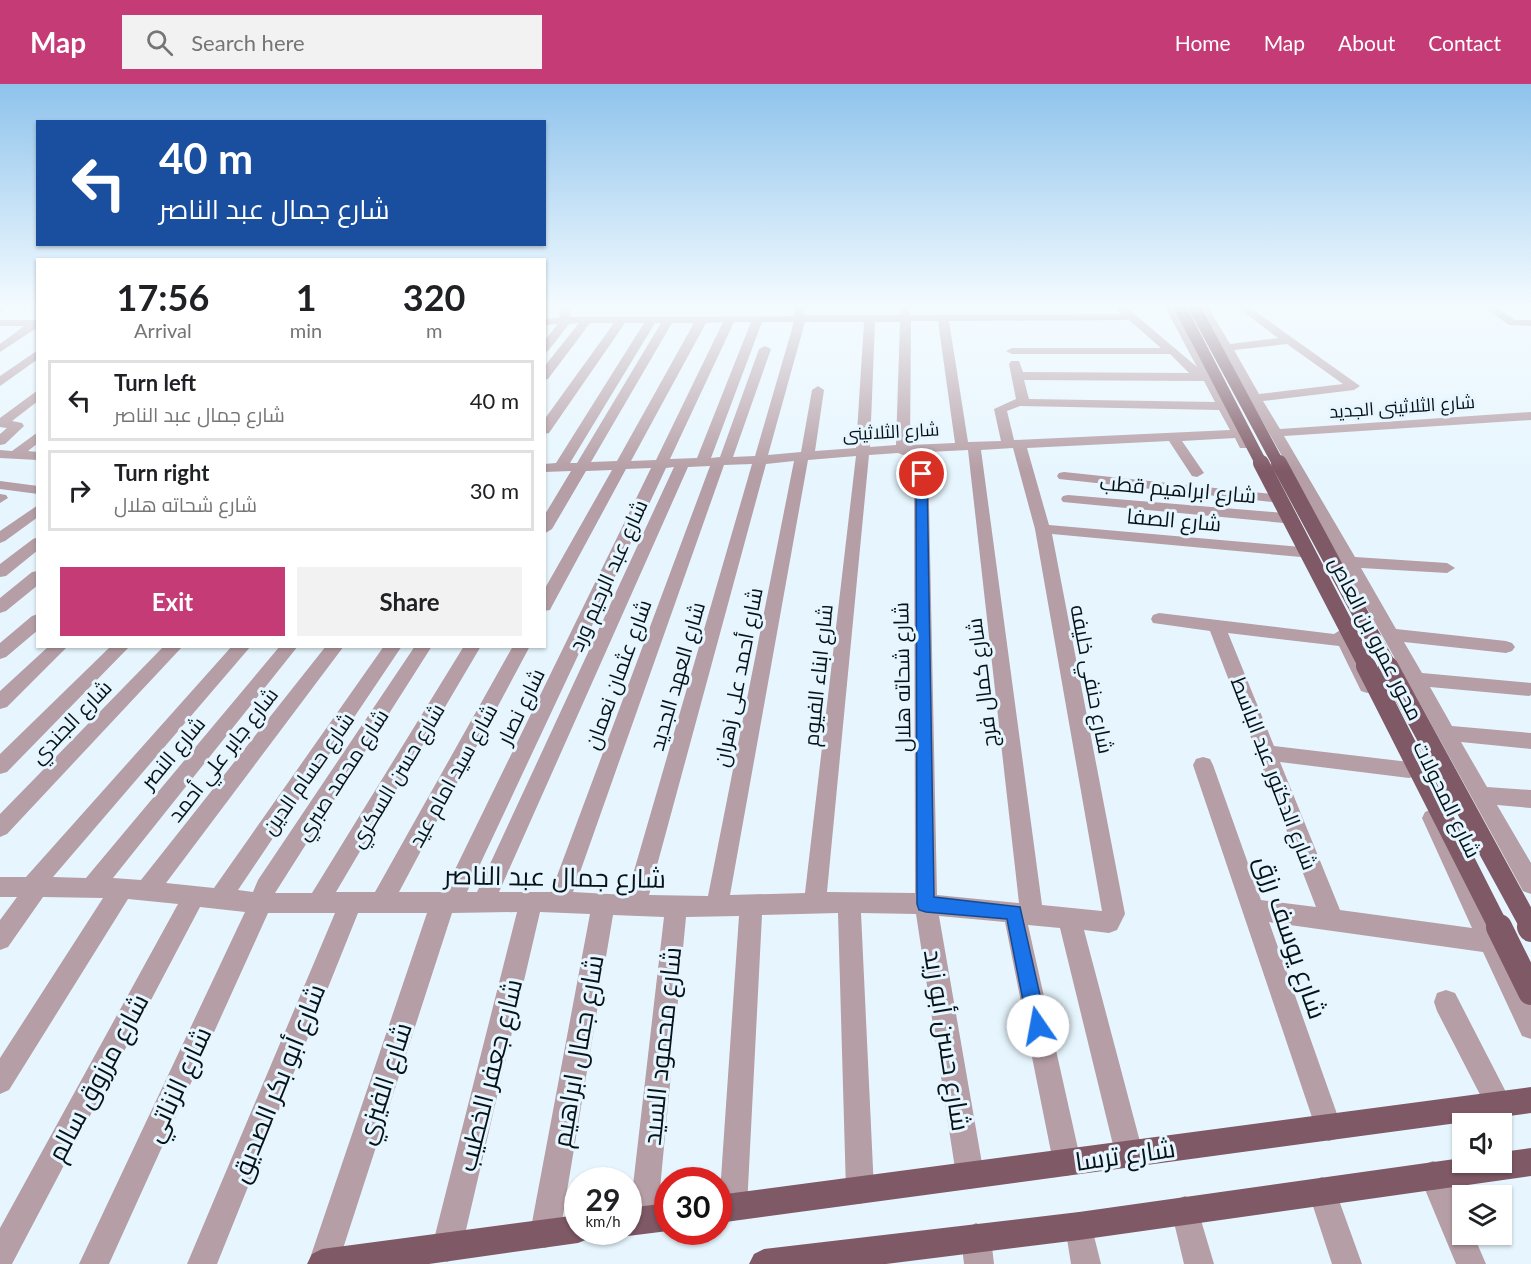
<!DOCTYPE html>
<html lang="en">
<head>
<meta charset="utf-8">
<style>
  :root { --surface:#fff; --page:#f2f2f2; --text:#202124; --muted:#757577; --line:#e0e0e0; --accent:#c43b76 }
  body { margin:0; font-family:Lato,Cairo,sans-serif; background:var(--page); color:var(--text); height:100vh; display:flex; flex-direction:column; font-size:22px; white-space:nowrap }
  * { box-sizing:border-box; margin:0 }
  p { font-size:20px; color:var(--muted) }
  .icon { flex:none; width:33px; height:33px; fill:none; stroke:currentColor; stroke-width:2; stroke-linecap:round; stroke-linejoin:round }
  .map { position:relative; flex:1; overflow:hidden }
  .panel { position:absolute; left:36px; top:174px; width:510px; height:390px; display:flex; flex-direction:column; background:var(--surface); border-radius:0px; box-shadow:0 2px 4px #0004 }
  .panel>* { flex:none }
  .guide { position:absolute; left:36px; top:36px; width:510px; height:126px; border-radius:0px; box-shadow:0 2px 4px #0004; background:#1a4fa0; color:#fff; overflow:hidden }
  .tools { position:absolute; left:1452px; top:1029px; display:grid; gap:12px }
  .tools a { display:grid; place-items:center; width:60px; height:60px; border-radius:0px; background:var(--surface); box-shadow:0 2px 4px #0004; font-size:30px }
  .speed { position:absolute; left:564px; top:1083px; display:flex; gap:12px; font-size:30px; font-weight:700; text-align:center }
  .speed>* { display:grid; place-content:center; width:78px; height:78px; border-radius:50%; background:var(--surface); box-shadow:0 2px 4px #0004; line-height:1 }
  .speed small { font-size:15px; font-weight:400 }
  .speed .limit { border:9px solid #d22; background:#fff; color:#111 }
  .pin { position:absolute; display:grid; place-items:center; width:51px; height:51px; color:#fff; margin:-26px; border:3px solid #fff; border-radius:50%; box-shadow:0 2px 6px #0007 }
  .me { position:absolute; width:66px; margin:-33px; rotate:348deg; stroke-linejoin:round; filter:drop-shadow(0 0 4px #0008) }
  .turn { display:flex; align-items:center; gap:21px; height:126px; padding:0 24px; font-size:27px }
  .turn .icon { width:78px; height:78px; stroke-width:2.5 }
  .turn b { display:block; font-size:42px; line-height:51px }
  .eta { display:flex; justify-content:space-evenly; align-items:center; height:102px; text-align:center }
  .eta b { font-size:36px; font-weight:700; line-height:42px }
  .primary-button { display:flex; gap:12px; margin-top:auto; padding:12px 24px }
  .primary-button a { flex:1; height:69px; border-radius:0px; background:var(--accent); color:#fff; font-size:24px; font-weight:700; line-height:69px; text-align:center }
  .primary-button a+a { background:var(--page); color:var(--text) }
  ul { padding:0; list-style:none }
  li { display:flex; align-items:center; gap:18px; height:81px; margin:0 12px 9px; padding:0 12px; border:3px solid var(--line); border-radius:0px }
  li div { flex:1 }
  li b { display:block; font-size:22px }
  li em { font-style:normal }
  header { display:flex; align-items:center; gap:36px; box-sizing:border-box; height:84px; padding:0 30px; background:var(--accent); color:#fff }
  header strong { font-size:28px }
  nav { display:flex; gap:33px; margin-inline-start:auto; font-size:21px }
  .search { width:420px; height:54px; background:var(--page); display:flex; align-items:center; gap:15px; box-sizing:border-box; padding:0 21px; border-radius:0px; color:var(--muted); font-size:22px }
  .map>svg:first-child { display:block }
</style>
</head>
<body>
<header>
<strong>Map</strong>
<div class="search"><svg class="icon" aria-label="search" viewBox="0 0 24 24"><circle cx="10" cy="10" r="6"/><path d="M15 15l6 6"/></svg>Search here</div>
<nav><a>Home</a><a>Map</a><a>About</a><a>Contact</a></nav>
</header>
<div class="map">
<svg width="1531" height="1180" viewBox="0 0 1531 1180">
  <rect width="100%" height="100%" fill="#e7f6fe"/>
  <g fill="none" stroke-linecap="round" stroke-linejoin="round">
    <path fill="#b59ea5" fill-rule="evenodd" d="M 0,223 L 8,223 L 0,228 Z
      M 561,223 L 571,223 L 570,233 L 794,232 L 794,223 L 804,223 L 805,231 L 900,231 L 900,223 L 908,223 L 911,231 L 1121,230 L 1117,225 L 1118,223 L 1126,223 L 1197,283 L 1165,223 L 1175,223 L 1252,361 L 1250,364 L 1240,364 L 1235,354 L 1182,357 L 1204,389 L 1197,393 L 1192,392 L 1169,357 L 1027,364 L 1049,441 L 1301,463 L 1309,468 L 1301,473 L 1052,450 L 1125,830 L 1117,846 L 1109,849 L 1084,846 L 1143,1069 L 1139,1079 L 1129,1083 L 1119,1079 L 1115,1069 L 1060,844 L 1028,841 L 1081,1078 L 1077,1088 L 1067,1092 L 1057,1088 L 1053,1078 L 1005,838 L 939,832 L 984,1091 L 980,1101 L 970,1105 L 960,1101 L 956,1091 L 916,830 L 861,829 L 874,1106 L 870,1116 L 860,1120 L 850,1116 L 846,1106 L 838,829 L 762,831 L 747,1123 L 743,1133 L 733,1137 L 723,1133 L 719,1123 L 739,832 L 686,833 L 657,1136 L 653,1146 L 643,1150 L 633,1146 L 629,1136 L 664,833 L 613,831 L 560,1149 L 555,1159 L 545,1164 L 535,1159 L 530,1149 L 590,830 L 540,828 L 462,1163 L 457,1173 L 447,1178 L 437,1173 L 432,1163 L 517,828 L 452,829 L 338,1180 L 308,1180 L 427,829 L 358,829 L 217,1180 L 187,1180 L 335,829 L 268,829 L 109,1180 L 79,1180 L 245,828 L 200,823 L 12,1180 L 0,1180 L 0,1144 L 178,820 L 128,815 L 9,1006 L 0,1010 L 0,974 L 103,814 L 43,813 L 8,863 L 0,866 L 0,836 L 17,813 L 0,813 L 0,793 L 26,793 L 232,562 L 251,562 L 53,793 L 86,794 L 280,562 L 298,562 L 113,794 L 141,796 L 326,562 L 344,562 L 166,799 L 214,804 L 384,562 L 402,562 L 238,806 L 253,808 L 258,796 L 415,562 L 432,562 L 275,809 L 312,809 L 464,562 L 481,562 L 336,808 L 375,808 L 513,562 L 530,562 L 399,808 L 444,808 L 651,384 L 626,385 L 552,522 L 550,526 L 544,527 L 544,506 L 612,386 L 586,387 L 552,445 L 544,450 L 544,432 L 571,387 L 544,388 L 544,380 L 556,379 L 644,239 L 625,239 L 549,349 L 544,350 L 544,336 L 614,239 L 590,239 L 548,295 L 544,296 L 544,283 L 579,239 L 569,240 L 548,267 L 544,268 L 544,257 L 558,240 L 544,241 L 544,235 L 559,234 ZM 1129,236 L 1161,264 L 1012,264 L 1006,267 L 1012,270 L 1170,270 L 1189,289 L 1023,288 L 1019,277 L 1011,277 L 1009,280 L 1016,315 L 994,325 L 1001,357 L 968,358 L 949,237 ZM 911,237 L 938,237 L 955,359 L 910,361 ZM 723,238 L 656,376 L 631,377 L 706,239 ZM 734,238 L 751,238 L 697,374 L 670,375 ZM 762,238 L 794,238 L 755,372 L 733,373 L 771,265 L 765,262 L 759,265 L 720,373 L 711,374 ZM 805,238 L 864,238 L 856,364 L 815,367 L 824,306 L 818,302 L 812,306 L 801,368 L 768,371 ZM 875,238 L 900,238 L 896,361 L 870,363 ZM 655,239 L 661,239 L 577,379 L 570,379 ZM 672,239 L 694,239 L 617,377 L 591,378 ZM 1024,296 L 1204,297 L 1215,318 L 1029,315 ZM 1020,322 L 1219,326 L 1230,346 L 1014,356 L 1007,327 ZM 1013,364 L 1035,445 L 1102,827 L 1042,821 L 981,366 ZM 968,366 L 1019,819 L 937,811 L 928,368 ZM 898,369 L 903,371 L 914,369 L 915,809 L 827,808 L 869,371 ZM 856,372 L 805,809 L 730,811 L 808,376 ZM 794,377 L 708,812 L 649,811 L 766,380 ZM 752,380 L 627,811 L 573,808 L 724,381 ZM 710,382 L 551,808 L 499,808 L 688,383 ZM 674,383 L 477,808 L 467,808 L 666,384 Z
      M 1198,223 L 1208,223 L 1230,260 L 1278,254 L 1237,223 L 1249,223 L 1360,302 L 1354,306 L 1263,317 L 1280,345 L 1531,328 L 1531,336 L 1284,352 L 1355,473 L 1447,479 L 1455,484 L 1447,489 L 1361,484 L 1396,545 L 1506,557 L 1512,559 L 1515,563 L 1512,567 L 1506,569 L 1404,558 L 1422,589 L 1531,599 L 1531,611 L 1529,612 L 1430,603 L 1452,642 L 1531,649 L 1531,665 L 1461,658 L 1487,703 L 1531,706 L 1531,724 L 1497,721 L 1531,779 L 1531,810 L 1523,807 C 1417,613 1307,416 1198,223 ZM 1287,260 L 1343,300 L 1259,310 L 1234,266 Z
      M 1484,223 L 1496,223 L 1515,236 L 1531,236 L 1531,242 L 1509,241 Z
      M 0,236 L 38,236 L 38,243 L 0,268 L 0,260 L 24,242 L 0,242 Z
      M 38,266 L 38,275 L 0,302 L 0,292 Z
      M 38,306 L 38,317 L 12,337 L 22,339 L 24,342 L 5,360 L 0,361 L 0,350 L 7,344 L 0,343 L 0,334 Z
      M 38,348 L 38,359 L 28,367 L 38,368 L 38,376 L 0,374 L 0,366 L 12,367 Z
      M 1064,388 L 1273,410 L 1280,414 L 1273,418 L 1059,395 L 1057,392 L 1059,389 Z
      M 0,397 L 38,402 L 38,410 L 0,405 Z
      M 0,410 L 6,411 L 8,414 L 0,419 Z
      M 1068,411 L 1284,429 L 1291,434 L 1284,439 L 1063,418 L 1061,415 L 1063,412 Z
      M 38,421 L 38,433 L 5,457 L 0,459 L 0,447 Z
      M 38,453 L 38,466 L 6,492 L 0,493 L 0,480 L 33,455 Z
      M 38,487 L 38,501 L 6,527 L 0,529 L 0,514 L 32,488 Z
      M 1159,529 L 1334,550 L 1342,545 L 1348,547 L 1376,602 L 1373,607 L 1367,609 L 1361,607 L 1339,562 L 1228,549 L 1274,662 L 1409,678 L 1416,680 L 1419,686 L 1416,692 L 1409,694 L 1280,678 L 1340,826 L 1472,844 L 1422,734 L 1425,728 L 1432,725 L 1439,728 L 1498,849 L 1501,850 L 1531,916 L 1531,955 L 1522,952 L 1483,868 L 1269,838 L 1342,1044 L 1339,1054 L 1329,1057 L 1319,1054 L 1193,681 L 1196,675 L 1203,673 L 1210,675 L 1213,681 L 1261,816 L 1316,823 L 1210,547 L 1153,539 L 1151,535 L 1153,531 Z
      M 38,530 L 38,546 L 6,573 L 0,575 L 0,559 L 32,532 Z
      M 49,562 L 68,562 L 7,623 L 0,625 L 0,607 Z
      M 111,562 L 130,562 L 7,688 L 0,690 L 0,670 Z
      M 164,562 L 183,562 L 7,750 L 0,753 L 0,730 Z
      M 1446,906 L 1455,909 L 1508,1012 L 1512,1021 L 1508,1030 L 1499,1034 L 1490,1030 L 1437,927 L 1434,918 L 1437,909 Z
      M 1433,1077 L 1443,1081 L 1462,1126 L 1462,1150 L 1473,1150 L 1486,1180 L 1456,1180 L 1419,1091 L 1423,1081 Z
      M 1322,1093 L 1332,1097 L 1362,1180 L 1332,1180 L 1308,1107 L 1312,1097 Z
      M 1185,1112 L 1195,1116 L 1214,1180 L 1184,1180 L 1171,1126 L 1175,1116 Z
      M 1079,1128 L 1089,1132 L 1101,1180 L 1071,1180 L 1065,1142 L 1069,1132 Z
      M 976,1139 L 986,1144 L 991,1154 L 994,1180 L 964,1180 L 961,1154 L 966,1144 Z"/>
    <path fill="#7f5965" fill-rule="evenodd" d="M 1531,1003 L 1531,1029 L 718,1139 L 718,1111 Z
      M 1531,1064 L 1531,1092 L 1079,1156 L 886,1180 L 749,1180 L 754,1170 L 764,1165 L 1079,1128 L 1462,1074 L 1462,1078 L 1502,1078 L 1502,1068 Z
      M 668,1119 L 668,1147 L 628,1152 L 618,1148 L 628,1148 L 628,1124 Z
      M 578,1131 L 578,1148 L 591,1148 L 588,1155 L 578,1159 L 429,1180 L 307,1180 L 312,1170 L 322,1165 Z"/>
    <path stroke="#7f5965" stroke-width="12" d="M 1180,223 L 1262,381
      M 1194,223 L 1279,381"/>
    <path stroke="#7f5965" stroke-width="16" d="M 1261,379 L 1367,583
      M 1279,379 L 1389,583"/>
    <path stroke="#7f5965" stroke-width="20" d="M 1366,582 L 1499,844
      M 1388,582 L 1531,844"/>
    <path stroke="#7f5965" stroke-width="26" d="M 1499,843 L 1531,908
      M 1530,843 L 1531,845"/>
  </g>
  <linearGradient id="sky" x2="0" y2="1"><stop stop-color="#8ec3ec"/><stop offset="0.57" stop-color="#f4fbff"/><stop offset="1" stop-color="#f4fbff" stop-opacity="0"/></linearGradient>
  <rect width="1531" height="388" fill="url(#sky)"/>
  <path fill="#1a73e8" stroke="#114b97" stroke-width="1.5" d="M 922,386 L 927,390 L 934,813 L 1020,823 L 1047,942 L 1045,948 L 1038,951 L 1031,948 L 1028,942 L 1007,835 L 926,828 L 919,826 L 917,820 L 916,390 Z"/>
  <g text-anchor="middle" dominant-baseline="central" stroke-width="6" stroke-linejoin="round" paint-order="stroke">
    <g font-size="18" fill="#06131a" stroke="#e7f6fe">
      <text transform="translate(1402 322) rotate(-4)">شارع الثلاثينى الجديد</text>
      <text transform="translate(891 347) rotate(-3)">شارع الثلاثينى</text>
    </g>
    <g font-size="21" fill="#06131a" stroke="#e7f6fe">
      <text transform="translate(1178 404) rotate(5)">شارع ابراهيم قطب</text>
      <text transform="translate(1174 435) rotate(5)">شارع الصفا</text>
      <text transform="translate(607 491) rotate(-66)">شارع عبد الرحيم ورد</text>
      <text transform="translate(1377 554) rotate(63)">محور عمرو بن العاص</text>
      <text transform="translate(617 590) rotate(-70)">شارع عثمان نعمان</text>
      <text transform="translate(817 591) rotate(-84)">شارع ابناء الفيوم</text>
      <text transform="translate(676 592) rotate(-74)">شارع العهد الجديد</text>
      <text transform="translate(737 593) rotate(-79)">شارع أحمد على زهران</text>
      <text transform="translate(901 593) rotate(-91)">شارع شحاته هلال</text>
      <text transform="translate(1093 595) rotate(79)">شارع حنفي خليفه</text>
      <text transform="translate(981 599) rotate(-97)">شارع كمال فرج</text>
      <text transform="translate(520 622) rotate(-64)">شارع نصار</text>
      <text transform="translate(70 637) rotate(-46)">شارع الجندي</text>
      <text transform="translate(172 668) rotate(-50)">شارع النصر</text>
      <text transform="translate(222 670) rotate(-52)">شارع جابر علي أحمد</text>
      <text transform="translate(307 689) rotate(-55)">شارع حسام الدين</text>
      <text transform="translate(1275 689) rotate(69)">شارع الدكتور عبد الباسط</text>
      <text transform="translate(341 690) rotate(-57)">شارع محمد صبري</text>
      <text transform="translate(396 691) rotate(-59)">شارع حسن السكري</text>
      <text transform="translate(452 691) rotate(-61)">شارع سيد امام عيد</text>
      <text transform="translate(1448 715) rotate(64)">شارع المحولات</text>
    </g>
    <g font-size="26" fill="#06131a" stroke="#e7f6fe">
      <text transform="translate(555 792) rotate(1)">شارع جمال عبد الناصر</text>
      <text transform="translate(1292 853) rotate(71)">شارع يوسف رزق</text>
      <text transform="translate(948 956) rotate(81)">شارع حسن أبو زيد</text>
      <text transform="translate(661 962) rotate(-84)">شارع محمود السيد</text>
      <text transform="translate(577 967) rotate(-80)">شارع جمال ابراهيم</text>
      <text transform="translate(489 991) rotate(-76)">شارع جعفر الخطيب</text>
      <text transform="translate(97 993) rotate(-62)">شارع مرزوق سالم</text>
      <text transform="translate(277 999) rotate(-68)">شارع أبو بكر الصديق</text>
      <text transform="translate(383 999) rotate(-72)">شارع الفيزي</text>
      <text transform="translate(177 1000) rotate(-65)">شارع الزناتي</text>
      <text transform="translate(1125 1070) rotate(-8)">شارع ترسا</text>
    </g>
  </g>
</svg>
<div class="tools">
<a><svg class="icon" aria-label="sound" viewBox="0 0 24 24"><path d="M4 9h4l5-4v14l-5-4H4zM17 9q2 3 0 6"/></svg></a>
<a><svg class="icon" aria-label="layers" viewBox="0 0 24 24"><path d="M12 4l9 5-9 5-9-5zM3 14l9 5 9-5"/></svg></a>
</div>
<div class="speed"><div>29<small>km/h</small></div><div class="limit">30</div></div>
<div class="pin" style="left:922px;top:390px;background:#d93025"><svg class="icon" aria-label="arrive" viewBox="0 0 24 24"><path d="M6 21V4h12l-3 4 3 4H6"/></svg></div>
<svg class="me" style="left:1038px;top:942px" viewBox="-20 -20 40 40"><circle r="19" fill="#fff"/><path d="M0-13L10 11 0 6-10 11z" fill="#1a73e8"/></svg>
<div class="guide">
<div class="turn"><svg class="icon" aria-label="left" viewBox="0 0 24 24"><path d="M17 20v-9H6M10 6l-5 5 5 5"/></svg><div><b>40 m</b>شارع جمال عبد الناصر</div></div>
</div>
<section class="panel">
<div class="eta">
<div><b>17:56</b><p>Arrival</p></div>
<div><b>1</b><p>min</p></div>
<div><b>320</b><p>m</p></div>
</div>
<ul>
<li><svg class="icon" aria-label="left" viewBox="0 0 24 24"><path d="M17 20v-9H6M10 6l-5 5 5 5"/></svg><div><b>Turn left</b><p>شارع جمال عبد الناصر</p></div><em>40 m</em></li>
<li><svg class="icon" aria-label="right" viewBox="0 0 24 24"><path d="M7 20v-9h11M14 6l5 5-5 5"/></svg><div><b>Turn right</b><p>شارع شحاته هلال</p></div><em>30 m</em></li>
</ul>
<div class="primary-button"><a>Exit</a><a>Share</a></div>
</section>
</div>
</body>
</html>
